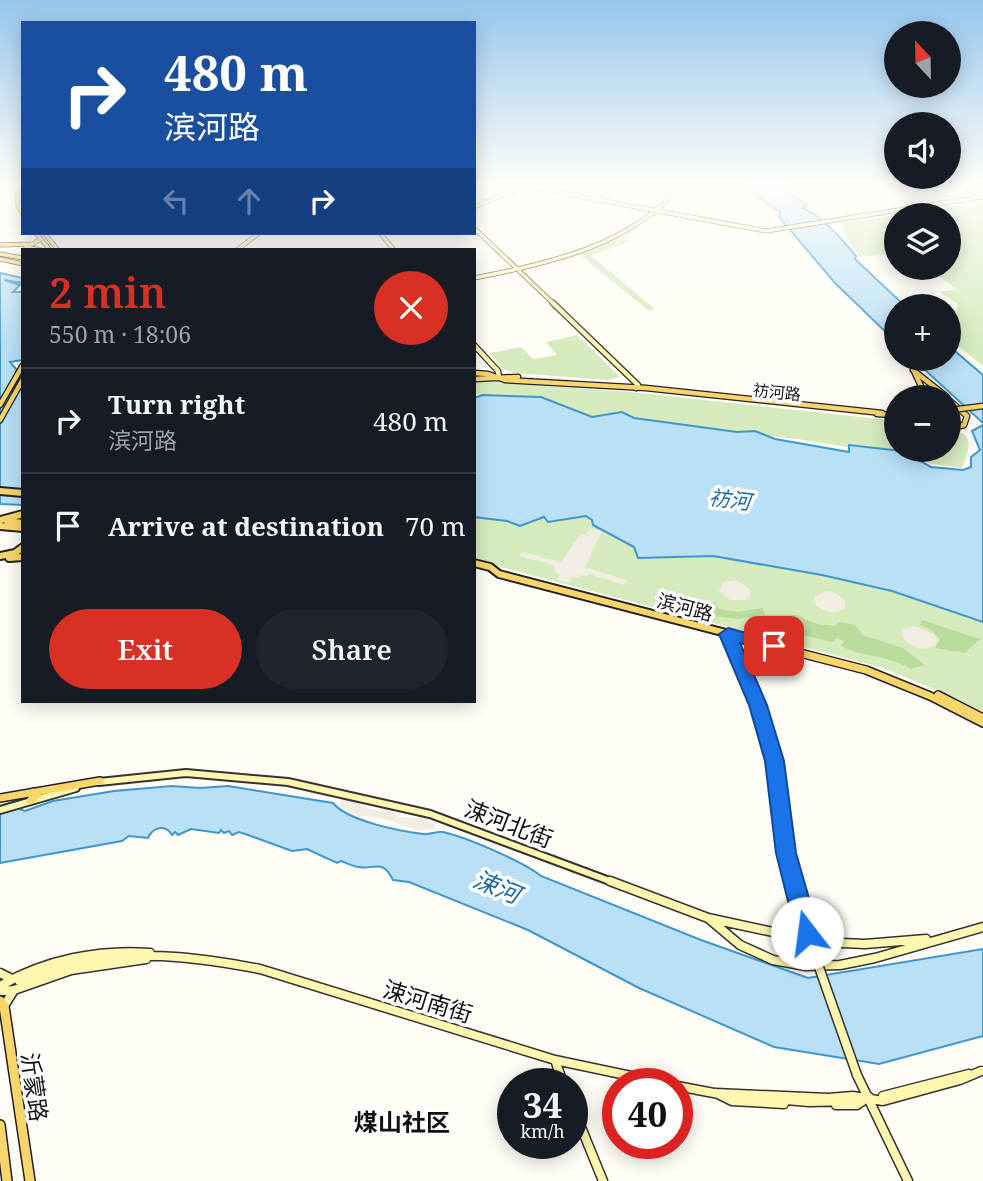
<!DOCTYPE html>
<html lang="en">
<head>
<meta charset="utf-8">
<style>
  :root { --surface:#171b24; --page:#20242c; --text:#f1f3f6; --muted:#9ea1a6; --line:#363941; --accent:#d93025 }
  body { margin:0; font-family:"Noto Serif","Noto Sans SC",serif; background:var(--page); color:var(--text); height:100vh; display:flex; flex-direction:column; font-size:26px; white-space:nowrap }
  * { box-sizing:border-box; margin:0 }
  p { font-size:23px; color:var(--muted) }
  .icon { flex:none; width:38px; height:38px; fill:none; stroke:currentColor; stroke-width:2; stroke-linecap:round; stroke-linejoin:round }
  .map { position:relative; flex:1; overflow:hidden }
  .details { position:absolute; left:21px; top:248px; width:455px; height:455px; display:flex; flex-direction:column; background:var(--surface); border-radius:0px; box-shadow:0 4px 18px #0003 }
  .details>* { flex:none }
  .guide { position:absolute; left:21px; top:21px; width:455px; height:214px; border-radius:0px; box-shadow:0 4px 18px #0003; background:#1a4fa0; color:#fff; overflow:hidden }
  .needle { width:46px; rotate:338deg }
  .fabs { position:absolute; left:884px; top:21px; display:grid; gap:14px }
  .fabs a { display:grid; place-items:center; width:77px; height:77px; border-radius:50%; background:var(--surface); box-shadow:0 4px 18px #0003; font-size:35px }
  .speed { position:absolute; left:497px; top:1068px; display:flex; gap:14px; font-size:35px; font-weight:700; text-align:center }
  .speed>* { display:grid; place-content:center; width:91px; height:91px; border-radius:50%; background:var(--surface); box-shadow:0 4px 18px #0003; line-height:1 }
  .speed small { font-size:18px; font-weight:400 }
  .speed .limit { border:10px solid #d22; background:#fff; color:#111 }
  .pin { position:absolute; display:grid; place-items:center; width:60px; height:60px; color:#fff; margin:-30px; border-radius:14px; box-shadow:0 4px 10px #0006 }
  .me { position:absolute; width:77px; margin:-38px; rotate:345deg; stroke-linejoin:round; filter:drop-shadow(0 0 5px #0008) }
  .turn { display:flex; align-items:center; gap:24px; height:147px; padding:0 28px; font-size:32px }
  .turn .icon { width:91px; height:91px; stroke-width:2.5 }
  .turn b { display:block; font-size:49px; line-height:60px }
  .lanes { display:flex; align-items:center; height:66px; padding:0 28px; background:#0003; justify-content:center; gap:35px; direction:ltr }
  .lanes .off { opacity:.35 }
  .round { display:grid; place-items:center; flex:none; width:74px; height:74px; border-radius:37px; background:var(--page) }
  .overview { display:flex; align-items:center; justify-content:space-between; height:119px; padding:0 28px }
  h1 { font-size:42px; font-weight:600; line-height:52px; color:var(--accent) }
  .cta { display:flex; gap:14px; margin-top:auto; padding:14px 28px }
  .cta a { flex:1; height:80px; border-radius:42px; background:var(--accent); color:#fff; font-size:28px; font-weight:600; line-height:80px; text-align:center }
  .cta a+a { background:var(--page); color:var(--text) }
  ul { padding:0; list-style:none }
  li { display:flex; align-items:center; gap:21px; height:105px; padding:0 28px; border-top:2px solid var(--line) }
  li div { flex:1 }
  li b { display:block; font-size:26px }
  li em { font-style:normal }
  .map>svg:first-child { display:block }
</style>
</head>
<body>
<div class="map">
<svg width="983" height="1181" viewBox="0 0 983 1181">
  <rect width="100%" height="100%" fill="#fffdf5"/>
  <path fill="#d5ebbd" d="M 977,202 L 983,202 L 983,366 L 949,339 L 949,312 L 957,311 L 958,304 L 940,292 L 956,289 L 929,268 L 948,268 L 948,215 L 896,215 L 896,254 L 860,257 L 845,235 L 842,223 Z
    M 622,237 L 630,241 L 592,256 L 655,309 L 649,311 L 580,255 Z
    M 577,335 L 620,377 L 608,380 L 515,373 L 503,369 L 490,353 L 521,347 L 533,359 L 557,355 L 546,342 Z
    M 474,381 L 631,392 L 879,419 L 896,421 L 896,450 L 948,450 L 949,432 C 977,430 969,450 962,468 L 932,464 L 905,456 L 797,439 L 596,419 L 535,399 L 474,393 Z
    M 545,516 L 586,516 L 592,520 L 593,525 L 634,547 L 638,558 L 713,556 L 822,575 L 892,591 L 983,622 L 983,714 L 958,699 L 883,668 L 474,560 L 474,517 L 507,521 L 520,526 Z"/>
  <path fill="#b9dc9c" d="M 691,596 L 715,603 L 719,609 L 737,612 L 762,608 L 765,615 L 796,615 L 817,624 L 835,626 L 840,622 L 855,625 L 863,635 L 903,648 L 925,665 L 911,669 C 889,655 865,658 841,646 L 844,641 L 837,638 L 832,642 L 771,628 L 747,617 L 739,619 L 704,615 L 689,601 L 677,600 L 675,597 Z
    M 922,620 L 980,639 L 965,653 L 935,648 L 940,639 L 931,630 L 920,625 Z"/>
  <path fill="#f1ede2" d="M 589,529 L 602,531 L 585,567 L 626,580 L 624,585 L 589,574 L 587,577 L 581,575 L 578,578 L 572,577 L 569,583 L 557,580 L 560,574 L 555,572 L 554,565 L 519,556 L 522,552 L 561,562 L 580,534 L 592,537 L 586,534 Z
    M 736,580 L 750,589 L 750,596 L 745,600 L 730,600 L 719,591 L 723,582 Z
    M 826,591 L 836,593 L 845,600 L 845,609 L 831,613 L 816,606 L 814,597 Z
    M 915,626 L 934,634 L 938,641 L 936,645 L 926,649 L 918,648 L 906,642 L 902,635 L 903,629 Z
    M 350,799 L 358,802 L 363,807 L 379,811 L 390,809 L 399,817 L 426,818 L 435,825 L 434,829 L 420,831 L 378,817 L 358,816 L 340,806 L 340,801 Z"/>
  <path fill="#b9e0f7" stroke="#3f96cf" stroke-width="2" d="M 738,184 L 774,184 L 807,205 L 803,208 C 808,211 814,213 818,217 C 833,228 844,242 856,256 L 855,259 L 905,306 L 896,306 L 896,342 L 835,283 L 779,217 L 780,212 Z
    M 0,273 L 23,278 L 23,283 L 4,280 L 20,285 L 13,292 L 23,292 L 23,360 L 10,362 L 23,377 L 23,505 L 0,504 Z
    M 949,346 L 983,375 L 983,423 L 913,359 L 948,359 Z
    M 482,395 L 541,397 L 592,417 L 622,412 L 634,418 L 737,432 L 755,431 L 775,439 L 849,452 L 849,445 L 902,451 L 931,467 L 963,470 L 971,467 L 971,457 L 980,450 L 972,431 L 983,425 L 983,622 L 892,591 L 822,575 L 713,556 L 638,558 L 634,547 L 593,525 L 592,520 L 586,516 L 548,522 L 544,517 L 520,526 L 507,521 L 474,517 L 474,398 Z
    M 172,786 L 200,788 L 228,786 L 333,803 C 348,821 399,831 423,834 C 430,835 436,831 443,832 C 466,837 524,862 541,876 L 701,940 L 808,978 L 983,949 L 983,1036 L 879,1064 L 774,1047 L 639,988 L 528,930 L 409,882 L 393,880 C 382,858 375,870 358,867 C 352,866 346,863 341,861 L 337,863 L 307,849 L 292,851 L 248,835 L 239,832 L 232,835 L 229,831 L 224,833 L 221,830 L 219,833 L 191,829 L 178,835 L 175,832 L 172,835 C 165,824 153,827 148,838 L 129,836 L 122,841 L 0,863 L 0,812 L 14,807 L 25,811 L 53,801 L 114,791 Z"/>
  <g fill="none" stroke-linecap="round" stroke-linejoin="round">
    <path stroke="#dbdad3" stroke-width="4.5" stroke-dasharray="4.5 2.5" stroke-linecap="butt" d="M 515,378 L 574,382"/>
    <defs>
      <path id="secondary-far4" d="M 513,184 L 766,231 L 981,197
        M 474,207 L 523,187
        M 474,228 L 555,305
        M 380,233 L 394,250
        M 237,250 L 259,233
        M 474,278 C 548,264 633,245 682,184"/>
      <path id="secondary-far3" d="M 553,303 L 638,385 L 636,388
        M 474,345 L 498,371 L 499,378"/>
      <path id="secondary-far2" d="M 728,634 L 733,645"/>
      <path id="secondary-far1" d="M 732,644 C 748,682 766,720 775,760 C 784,801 783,843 794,883
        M 99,782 L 186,773 L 288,782 L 430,814 L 615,883
        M 0,810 L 76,788"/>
      <path id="secondary" d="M 610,881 L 708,918 L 740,945 L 773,960 L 806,966 L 840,965 L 875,958 L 983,927
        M 794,881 L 814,953
        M 708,918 L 819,942 L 865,944 L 926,939
        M 0,973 L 12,979
        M 19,981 C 45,973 71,963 98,959 C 152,951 207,959 260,969 L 555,1060 L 664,1083
        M 0,986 C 45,960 99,949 150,953
        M 0,991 L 14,990 L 71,970 L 146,959
        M 4,1006 L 14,990
        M 555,1060 L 563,1083
        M 857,1075 L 908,1181
        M 677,1086 L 719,1094
        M 716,1093 L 828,1098 L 853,1096 L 883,1101 L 960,1080 L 981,1071
        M 716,1093 L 732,1101 L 784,1104
        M 729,1095 L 809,1102 L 853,1101
        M 883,1096 L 969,1074
        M 572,1105 L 603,1181
        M 836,1105 L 857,1105 L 869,1097"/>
      <path id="primary-far4" d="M 16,184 L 18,206 L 23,214
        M 21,184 L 23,195
        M 956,184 L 983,198
        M 36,233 L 50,250
        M 44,233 L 58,250
        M 0,245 L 33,244 L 40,239
        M 26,247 L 41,250
        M 0,254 L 23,258
        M 0,259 L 23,264"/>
      <path id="primary-far3" d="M 913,370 L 947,397
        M 914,371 L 926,397
        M 474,373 L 488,374 L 505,380 L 646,388 L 882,413
        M 474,379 L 518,377
        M 948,399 L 967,416 L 964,425 L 948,429
        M 0,405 L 23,365
        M 948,413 L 953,412
        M 877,414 L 896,415
        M 0,420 L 23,379"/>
      <path id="primary-far2" d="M 0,491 L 23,493
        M 1,520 L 23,514
        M 7,521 L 23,523
        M 0,526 L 23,528
        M 0,556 L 15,553 L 23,547
        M 9,558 L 23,557
        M 474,563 L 490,567 L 499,574 L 772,645"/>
      <path id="primary-far1" d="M 765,644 L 866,670 L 930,696 L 983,723
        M 938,695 L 983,718
        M 0,798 L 100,781
        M 30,801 L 38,794 L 33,792"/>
      <path id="primary" d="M 0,1001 L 4,1006 L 30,1181
        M 0,1125 L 7,1181"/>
    </defs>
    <use href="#secondary-far4" stroke="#333" stroke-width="5"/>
    <use href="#secondary-far3" stroke="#333" stroke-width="7"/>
    <use href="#secondary-far2" stroke="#333" stroke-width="9"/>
    <use href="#secondary-far1" stroke="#333" stroke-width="10"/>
    <use href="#secondary" stroke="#333" stroke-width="11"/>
    <use href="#primary-far4" stroke="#222" stroke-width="5"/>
    <use href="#primary-far3" stroke="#222" stroke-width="7"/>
    <use href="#primary-far2" stroke="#222" stroke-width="10"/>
    <use href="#primary-far1" stroke="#222" stroke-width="10"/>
    <use href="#primary" stroke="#222" stroke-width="12"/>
    <use href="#secondary-far4" stroke="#fff6b0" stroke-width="3.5"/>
    <use href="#secondary-far3" stroke="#fff6b0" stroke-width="4.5"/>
    <use href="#secondary-far2" stroke="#fff6b0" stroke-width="5"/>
    <use href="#secondary-far1" stroke="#fff6b0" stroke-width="6"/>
    <use href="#secondary" stroke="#fff6b0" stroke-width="8"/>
    <use href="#primary-far4" stroke="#f9d66b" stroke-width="3.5"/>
    <use href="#primary-far3" stroke="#f9d66b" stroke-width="4.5"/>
    <use href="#primary-far2" stroke="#f9d66b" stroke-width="6"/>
    <use href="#primary-far1" stroke="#f9d66b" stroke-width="7"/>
    <use href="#primary" stroke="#f9d66b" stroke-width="9"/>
    <defs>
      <path id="secondary-bridge" d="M 814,953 L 857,1075"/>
      <path id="primary-bridge" d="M 951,410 L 983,406"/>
    </defs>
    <use href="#secondary-bridge" stroke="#333" stroke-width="11" stroke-linecap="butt"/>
    <use href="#primary-bridge" stroke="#222" stroke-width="7" stroke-linecap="butt"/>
    <use href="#secondary-bridge" stroke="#fff6b0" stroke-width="8"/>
    <use href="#primary-bridge" stroke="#f9d66b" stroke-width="4.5"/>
  </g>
  <linearGradient id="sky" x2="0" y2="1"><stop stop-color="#95c6ee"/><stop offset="0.53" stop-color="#fffefa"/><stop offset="1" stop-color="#fffefa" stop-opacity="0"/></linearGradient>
  <rect width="983" height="350" fill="url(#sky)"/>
  <path fill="#1a73e8" stroke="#114b97" stroke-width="2" d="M 728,628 L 780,642 L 782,646 L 774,652 L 740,643 L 767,705 L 784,761 L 796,853 L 819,933 L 815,940 L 807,943 L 800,940 L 796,933 L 776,853 L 765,761 L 749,705 L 719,634 Z"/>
  <g text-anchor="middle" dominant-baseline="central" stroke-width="7" stroke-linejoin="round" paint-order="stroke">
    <g font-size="16" fill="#111" stroke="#fff">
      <text transform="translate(777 392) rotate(6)">祊河路</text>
    </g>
    <g font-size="19" fill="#111" stroke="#fff">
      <text transform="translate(685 607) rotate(15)">滨河路</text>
    </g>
    <g font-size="21" font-style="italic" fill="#1768a6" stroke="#fff">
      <text transform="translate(730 499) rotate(7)">祊河</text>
    </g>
    <g font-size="23" fill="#111" stroke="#fff">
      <text transform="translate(509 823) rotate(21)">涑河北街</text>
      <text transform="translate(428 1001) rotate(17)">涑河南街</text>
      <text transform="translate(35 1087) rotate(82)">沂蒙路</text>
    </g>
    <g font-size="24" font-style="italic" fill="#1768a6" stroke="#fff">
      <text transform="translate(497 886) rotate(22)">涑河</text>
    </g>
    <g font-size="24" font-weight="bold" fill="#111" stroke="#fff">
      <text x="402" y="1121">煤山社区</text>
    </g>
  </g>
</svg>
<div class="fabs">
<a><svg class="needle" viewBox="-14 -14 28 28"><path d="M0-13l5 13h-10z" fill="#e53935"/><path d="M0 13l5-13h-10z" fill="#9ea1a6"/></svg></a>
<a><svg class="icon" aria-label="sound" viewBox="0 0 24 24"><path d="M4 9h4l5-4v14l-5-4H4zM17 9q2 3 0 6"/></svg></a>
<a><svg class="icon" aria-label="layers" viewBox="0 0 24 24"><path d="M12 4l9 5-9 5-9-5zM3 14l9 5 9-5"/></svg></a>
<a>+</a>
<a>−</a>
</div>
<div class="speed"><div>34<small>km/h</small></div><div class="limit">40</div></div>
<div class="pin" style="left:774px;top:646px;background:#d93025"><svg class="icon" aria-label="arrive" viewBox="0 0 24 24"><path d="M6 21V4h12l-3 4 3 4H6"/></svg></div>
<svg class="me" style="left:807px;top:933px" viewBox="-20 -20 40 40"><circle r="19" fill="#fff"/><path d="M0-13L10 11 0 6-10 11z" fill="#1a73e8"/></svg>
<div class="guide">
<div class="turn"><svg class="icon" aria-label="right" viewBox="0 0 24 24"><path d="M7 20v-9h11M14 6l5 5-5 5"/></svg><div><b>480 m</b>滨河路</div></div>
<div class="lanes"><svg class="icon off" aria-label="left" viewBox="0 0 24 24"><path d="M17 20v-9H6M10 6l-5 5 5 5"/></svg><svg class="icon off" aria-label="ahead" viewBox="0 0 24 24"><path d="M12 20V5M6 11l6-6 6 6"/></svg><svg class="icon" aria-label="right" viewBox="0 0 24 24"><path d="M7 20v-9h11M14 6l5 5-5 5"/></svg></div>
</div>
<section class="details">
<div class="overview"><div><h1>2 min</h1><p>550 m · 18:06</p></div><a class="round" style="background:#d93025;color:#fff"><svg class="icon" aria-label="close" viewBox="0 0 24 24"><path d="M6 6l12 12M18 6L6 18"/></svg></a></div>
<ul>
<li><svg class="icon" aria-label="right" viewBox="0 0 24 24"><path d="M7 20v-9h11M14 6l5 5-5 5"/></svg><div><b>Turn right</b><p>滨河路</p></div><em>480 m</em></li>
<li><svg class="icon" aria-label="arrive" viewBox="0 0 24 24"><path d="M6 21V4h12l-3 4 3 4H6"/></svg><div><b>Arrive at destination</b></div><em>70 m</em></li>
</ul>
<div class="cta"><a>Exit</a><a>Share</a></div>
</section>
</div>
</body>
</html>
